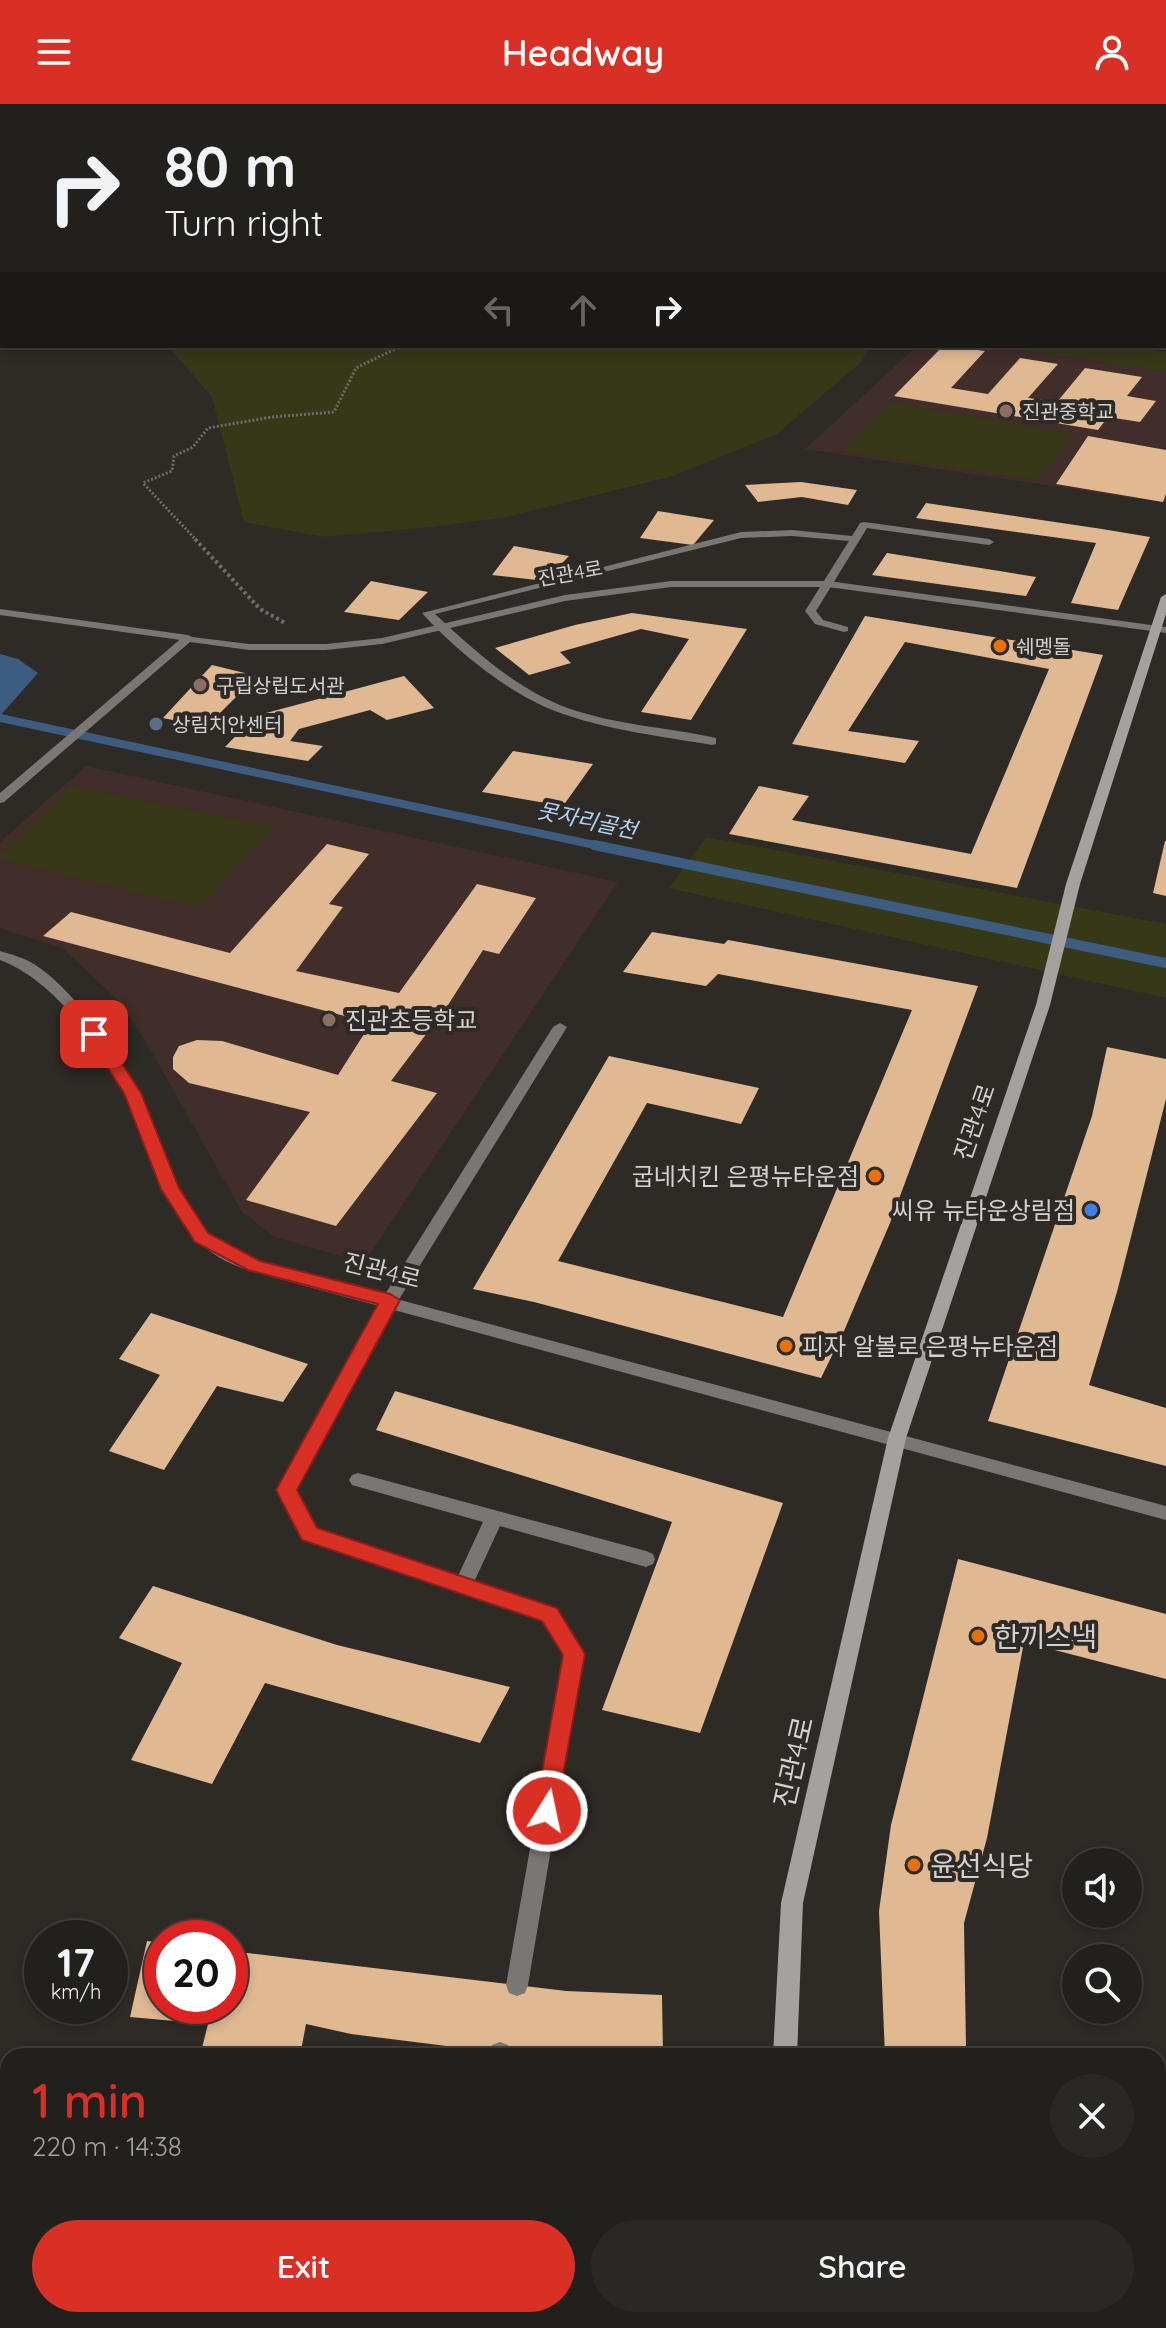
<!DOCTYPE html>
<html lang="en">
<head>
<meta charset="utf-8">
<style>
  :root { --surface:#22201c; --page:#2a2825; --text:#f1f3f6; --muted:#a2a3a3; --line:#3f3e3b; --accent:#d93025 }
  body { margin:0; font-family:Quicksand,"Noto Sans KR",sans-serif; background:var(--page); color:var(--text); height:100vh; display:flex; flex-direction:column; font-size:30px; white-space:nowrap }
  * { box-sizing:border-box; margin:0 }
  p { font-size:26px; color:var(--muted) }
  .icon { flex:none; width:44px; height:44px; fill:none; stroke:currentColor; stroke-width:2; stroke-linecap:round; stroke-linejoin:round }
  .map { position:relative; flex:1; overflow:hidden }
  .sheet { position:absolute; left:0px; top:1944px; width:1166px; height:280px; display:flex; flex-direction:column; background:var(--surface); border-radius:24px 24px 0 0; box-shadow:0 4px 12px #0003,0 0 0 2px var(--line) }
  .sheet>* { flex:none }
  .banner { position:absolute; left:0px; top:0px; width:1166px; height:244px; box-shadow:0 4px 12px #0003,0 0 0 2px var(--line); background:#22201c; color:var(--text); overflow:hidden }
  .controls { position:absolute; left:1062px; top:1744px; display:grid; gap:16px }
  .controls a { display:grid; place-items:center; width:80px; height:80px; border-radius:50%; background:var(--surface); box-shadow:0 4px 12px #0003,0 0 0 2px var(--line); font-size:40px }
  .speed { position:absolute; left:24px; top:1816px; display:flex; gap:16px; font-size:40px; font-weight:700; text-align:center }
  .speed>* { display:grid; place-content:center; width:104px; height:104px; border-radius:50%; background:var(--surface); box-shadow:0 4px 12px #0003,0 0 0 2px var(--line); line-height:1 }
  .speed small { font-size:20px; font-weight:400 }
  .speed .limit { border:12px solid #d22; background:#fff; color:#111 }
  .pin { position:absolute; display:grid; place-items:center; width:68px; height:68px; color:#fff; margin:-34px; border-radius:16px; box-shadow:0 4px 12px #0006 }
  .me { position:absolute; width:88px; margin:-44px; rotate:10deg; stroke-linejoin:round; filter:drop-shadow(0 0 6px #0008) }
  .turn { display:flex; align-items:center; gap:28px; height:168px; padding:0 32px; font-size:36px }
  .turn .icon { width:104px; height:104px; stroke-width:2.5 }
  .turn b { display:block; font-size:56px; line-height:68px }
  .lanes { display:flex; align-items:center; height:76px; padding:0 32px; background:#0003; justify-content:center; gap:40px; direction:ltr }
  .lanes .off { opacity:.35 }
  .round { display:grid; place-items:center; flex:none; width:84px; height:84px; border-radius:42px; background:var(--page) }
  .head { display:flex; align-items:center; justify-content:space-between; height:136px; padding:0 32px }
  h1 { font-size:48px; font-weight:600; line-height:60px; color:var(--accent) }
  .cta { display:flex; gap:16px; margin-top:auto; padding:16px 32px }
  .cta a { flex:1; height:92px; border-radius:48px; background:var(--accent); color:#fff; font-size:32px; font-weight:600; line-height:92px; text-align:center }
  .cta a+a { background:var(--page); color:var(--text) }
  header { display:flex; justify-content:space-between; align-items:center; height:104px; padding:0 32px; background:var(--accent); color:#fff; font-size:36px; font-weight:600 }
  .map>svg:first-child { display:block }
</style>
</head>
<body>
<header><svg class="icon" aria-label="menu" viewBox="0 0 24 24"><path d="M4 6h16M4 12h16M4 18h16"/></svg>Headway<svg class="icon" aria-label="person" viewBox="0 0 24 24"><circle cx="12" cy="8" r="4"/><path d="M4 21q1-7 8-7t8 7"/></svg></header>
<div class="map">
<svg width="1166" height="2224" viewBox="0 0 1166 2224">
  <rect width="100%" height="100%" fill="#2e2a26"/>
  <path fill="#412d2a" d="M 917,242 L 994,242 L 1166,268 L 1166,399 L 805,345 Z
    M 86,662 L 618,778 L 364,1159 L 275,1133 L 242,1108 L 145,936 L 118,896 L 62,844 L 0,824 L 0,738 Z"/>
  <path fill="#373818" d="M 0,0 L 1002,0 L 2,2 L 2,107 Z
    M 168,242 L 871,242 L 860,259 L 777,330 L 670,373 L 506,413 L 432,423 L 324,433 L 244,418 L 212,293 Z
    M 994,242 L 1128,242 L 1166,248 L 1166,268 Z
    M 891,299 L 1074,330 L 1038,376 L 843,348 Z
    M 72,683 L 274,723 L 198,804 L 0,755 L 0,750 Z
    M 706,733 L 1166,820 L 1166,894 L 669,784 Z"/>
  <path fill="#3c5d7f" d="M 0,550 L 18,555 L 38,569 L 0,612 Z"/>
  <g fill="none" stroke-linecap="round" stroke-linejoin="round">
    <path stroke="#3c5d7f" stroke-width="8" d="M 0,614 L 604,743"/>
    <path stroke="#3c5d7f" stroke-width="10" d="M 594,741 L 1166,859"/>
  </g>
  <path fill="#e0b993" d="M 943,242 L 985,247 L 951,284 L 988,290 L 1020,254 L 1058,260 L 1028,294 L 1057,298 L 1085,264 L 1142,273 L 1127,292 L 1156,297 L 1140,318 L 1108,313 L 1098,326 L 894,292 Z
    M 1088,332 L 1166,346 L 1166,390 L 1163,398 L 1056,380 Z
    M 801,378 L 857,386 L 848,401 L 802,393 L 758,398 L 745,381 Z
    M 926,399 L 1102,425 L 1150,433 L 1118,506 L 1071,499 L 1096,439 L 916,414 Z
    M 658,407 L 714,416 L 693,441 L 640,434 Z
    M 514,442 L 569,452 L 545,477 L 492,471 Z
    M 887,449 L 1036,473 L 1026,492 L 872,471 Z
    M 371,477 L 428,488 L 399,516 L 344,508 Z
    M 632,509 L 747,525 L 691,616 L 641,608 L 689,535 L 641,525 L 560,548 L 571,559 L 529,571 L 495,544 L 575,521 Z
    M 865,512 L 1103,551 L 1017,784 L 729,730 L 759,682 L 809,692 L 792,716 L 971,750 L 1049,565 L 905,538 L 848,627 L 919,637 L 905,659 L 792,640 Z
    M 212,561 L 257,572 L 206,623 L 163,614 Z
    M 404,572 L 434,604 L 387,616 L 370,606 L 299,625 L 290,637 L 323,642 L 308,657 L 225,643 L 255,612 Z
    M 513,647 L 593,660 L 563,702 L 482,688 Z
    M 1165,737 L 1166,737 L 1166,792 L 1153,789 Z
    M 327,740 L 369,750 L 329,800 L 343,803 L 296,867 L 399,889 L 477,780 L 536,794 L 499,850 L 483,846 L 448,901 L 391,977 L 437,989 L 336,1122 L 246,1096 L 310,1008 L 189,979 L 173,965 L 173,953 L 179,942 L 197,936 L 222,937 L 338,971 L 371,919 L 43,832 L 71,808 L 230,849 Z
    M 652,828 L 724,840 L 728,836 L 978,882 L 890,1119 L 844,1227 L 821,1274 L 534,1198 L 473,1185 L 609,952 L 759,984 L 741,1020 L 647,999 L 558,1157 L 783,1213 L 912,906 L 718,870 L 706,882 L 623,868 Z
    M 1107,943 L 1166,955 L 1166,995 L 1117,1188 L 1089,1281 L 1166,1304 L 1166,1362 L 988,1317 L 1092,1012 Z
    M 151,1209 L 308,1260 L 283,1298 L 217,1282 L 164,1366 L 109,1347 L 160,1271 L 119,1255 Z
    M 395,1287 L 783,1399 L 700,1629 L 602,1606 L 672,1418 L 376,1326 Z
    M 958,1455 L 1166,1510 L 1166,1575 L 1024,1538 L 987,1734 L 964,1819 L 966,1944 L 988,1952 L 885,1952 L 879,1807 L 891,1721 Z
    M 153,1482 L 337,1541 L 510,1583 L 480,1639 L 265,1579 L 212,1680 L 131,1656 L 182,1559 L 119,1534 Z
    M 147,1837 L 162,1839 L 162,1902 L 230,1902 L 230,1847 L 566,1887 L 662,1891 L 663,1952 L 526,1952 L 351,1930 L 306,1920 L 300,1952 L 200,1952 L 208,1920 L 130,1913 Z
    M 1158,2003 L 1166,2005 L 1166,2102 L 1158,2099 Z
    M 150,2216 L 216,2216 L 233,2224 L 140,2224 Z
    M 561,2216 L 664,2216 L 664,2224 L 560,2224 Z"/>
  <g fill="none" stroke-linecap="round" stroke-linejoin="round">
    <path stroke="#6e6b68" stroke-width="2" stroke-dasharray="2 2" stroke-linecap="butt" d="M 97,0 L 103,2
      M 455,0 L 458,2"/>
    <path stroke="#6e6b68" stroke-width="3" stroke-dasharray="2 2" stroke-linecap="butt" d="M 197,437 L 143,379 L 172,367 L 174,352 L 193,343 L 208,324 L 272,313 L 334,308 L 356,264 L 395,245 L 395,242"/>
    <path stroke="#6e6b68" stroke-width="4" stroke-dasharray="3 3" stroke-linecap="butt" d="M 195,435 L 260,505 L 285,519"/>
    <path fill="#797674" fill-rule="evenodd" d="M 1164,68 L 1166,68 L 1166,72 L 1164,72 Z
      M 1164,124 L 1166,124 L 1166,129 L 1164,129 Z
      M 864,418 L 989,435 L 994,438 L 989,441 L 867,424 L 816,507 L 823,516 L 848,523 L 848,527 L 844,528 L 815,520 L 805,507 L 849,437 L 792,432 L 741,434 L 435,510 C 474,546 515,584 565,603 C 614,621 666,623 716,634 L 716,640 L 712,641 C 660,632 605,626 555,607 C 508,589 455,546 422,509 L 741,428 L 792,426 L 852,432 L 860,419 Z
      M 0,505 L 188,531 L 194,534 L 188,537 L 0,511 Z
      M 560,919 L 567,923 L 398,1197 L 296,1386 L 316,1425 L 458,1472 L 483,1418 L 352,1381 L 349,1376 L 352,1371 L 358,1369 L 646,1447 L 653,1450 L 655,1455 L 653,1460 L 646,1463 L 500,1422 L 474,1478 L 557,1505 L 584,1550 L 528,1881 L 525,1889 L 517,1892 L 509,1889 L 506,1881 L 564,1551 L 543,1517 L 302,1435 L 278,1386 L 384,1192 L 553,923 Z
      M 500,1938 L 508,1941 L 512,1952 L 488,1952 L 492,1941 Z
      M 1158,2134 L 1166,2137 L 1166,2161 L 1158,2158 Z"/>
    <path fill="#797674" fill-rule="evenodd" d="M 671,477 L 828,477 L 1166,523 L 1166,529 L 828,483 L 671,483 L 565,497 L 382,540 L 326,546 L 249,546 L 190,538 L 4,698 L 0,699 L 0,689 L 184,532 L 249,540 L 326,540 L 382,534 L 565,491 Z
      M 0,847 C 11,850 24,854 34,860 C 75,886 130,963 149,1008 C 166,1049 175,1095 207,1128 C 221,1143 241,1150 259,1158 L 1166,1402 L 1166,1416 L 254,1168 C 168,1143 163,1074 132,1004 C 109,951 55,876 0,856 Z"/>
    <path fill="#a5a19e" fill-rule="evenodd" d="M 1166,490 L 1166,510 L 1080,780 L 1050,901 L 906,1334 L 803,1799 L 797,1952 L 773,1952 L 781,1799 L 888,1334 L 1036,901 L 1066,780 L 1161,493 Z
      M 794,2216 L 820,2216 L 821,2224 L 795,2224 Z"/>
  </g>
  <path fill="#d93025" stroke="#8d1f18" stroke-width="2" d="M 94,925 L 100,926 L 141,989 L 179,1084 L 208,1129 L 260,1157 L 390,1190 L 400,1196 L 297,1386 L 317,1424 L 557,1504 L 585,1550 L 555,1715 L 547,1718 L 538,1715 L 535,1707 L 563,1551 L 542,1517 L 302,1436 L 276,1386 L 378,1200 L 248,1166 L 195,1138 L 161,1085 L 124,989 L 86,930 Z"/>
  <g fill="#8d6e63" stroke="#2e2a26" stroke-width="3">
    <circle cx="1006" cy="307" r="8"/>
    <circle cx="200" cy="581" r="8"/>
    <circle cx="329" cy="916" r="8"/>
  </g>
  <g fill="#e8710a" stroke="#2e2a26" stroke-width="3">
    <circle cx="1000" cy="542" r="8"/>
    <circle cx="875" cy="1072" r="8"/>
    <circle cx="786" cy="1242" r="8"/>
    <circle cx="978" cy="1532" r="8"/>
    <circle cx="914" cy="1761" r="8"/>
  </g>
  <circle fill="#5c6f8a" stroke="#2e2a26" stroke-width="3" cx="156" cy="620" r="8"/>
  <circle fill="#3f7fe0" stroke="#2e2a26" stroke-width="3" cx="1091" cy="1106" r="8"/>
  <g text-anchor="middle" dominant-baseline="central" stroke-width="8" stroke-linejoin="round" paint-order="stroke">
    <g font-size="20" fill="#d4d1cf" stroke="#2e2a26" text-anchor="start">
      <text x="1022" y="307">진관중학교</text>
      <text x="1016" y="542">쉐멩돌</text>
      <text x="216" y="581">구립상립도서관</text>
      <text x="172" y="620">상림치안센터</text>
    </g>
    <g font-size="20" fill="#d4d1cf" stroke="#2e2a26">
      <text transform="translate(570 469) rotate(-10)">진관4로</text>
    </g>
    <g font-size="22" font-style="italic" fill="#b4d4f6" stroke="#2e2a26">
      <text transform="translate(587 716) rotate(12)">못자리골천</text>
    </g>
    <g font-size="24" fill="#d4d1cf" stroke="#2e2a26" text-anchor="start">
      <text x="345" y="916">진관초등학교</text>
      <text x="859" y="1072" text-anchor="end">굽네치킨 은평뉴타운점</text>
      <text x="1075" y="1106" text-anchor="end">씨유 뉴타운상림점</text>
      <text x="802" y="1242">피자 알볼로 은평뉴타운점</text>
    </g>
    <g font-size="24" fill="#d4d1cf" stroke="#2e2a26">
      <text transform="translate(974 1018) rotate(-71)">진관4로</text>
      <text transform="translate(382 1166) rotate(14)">진관4로</text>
    </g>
    <g font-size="28" fill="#d4d1cf" stroke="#2e2a26" text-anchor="start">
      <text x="994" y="1532">한끼스낵</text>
      <text x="930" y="1761">윤선식당</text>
    </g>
    <g font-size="28" fill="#d4d1cf" stroke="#2e2a26">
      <text transform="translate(793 1658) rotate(-77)">진관4로</text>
    </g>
  </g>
</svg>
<div class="controls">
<a><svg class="icon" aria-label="sound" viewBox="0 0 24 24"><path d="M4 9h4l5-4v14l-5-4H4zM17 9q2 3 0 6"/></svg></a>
<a><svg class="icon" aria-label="search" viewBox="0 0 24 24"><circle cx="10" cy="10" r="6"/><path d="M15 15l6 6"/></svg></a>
</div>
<div class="speed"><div>17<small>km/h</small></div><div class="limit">20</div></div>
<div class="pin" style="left:94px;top:930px;background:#d93025"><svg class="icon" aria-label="arrive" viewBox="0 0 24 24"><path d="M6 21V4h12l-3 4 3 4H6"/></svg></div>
<svg class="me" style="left:547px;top:1707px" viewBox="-20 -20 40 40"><circle r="17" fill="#d93025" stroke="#fff" stroke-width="3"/><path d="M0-11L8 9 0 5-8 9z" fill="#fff"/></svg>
<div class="banner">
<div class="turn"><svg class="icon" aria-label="right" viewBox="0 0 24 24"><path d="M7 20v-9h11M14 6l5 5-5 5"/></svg><div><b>80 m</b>Turn right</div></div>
<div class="lanes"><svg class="icon off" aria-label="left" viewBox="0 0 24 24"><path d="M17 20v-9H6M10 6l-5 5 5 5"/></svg><svg class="icon off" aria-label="ahead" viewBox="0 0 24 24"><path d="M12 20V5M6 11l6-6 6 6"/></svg><svg class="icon" aria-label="right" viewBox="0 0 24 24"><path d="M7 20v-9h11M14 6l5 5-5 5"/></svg></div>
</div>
<section class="sheet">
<div class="head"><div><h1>1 min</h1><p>220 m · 14:38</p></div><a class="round"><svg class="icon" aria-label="close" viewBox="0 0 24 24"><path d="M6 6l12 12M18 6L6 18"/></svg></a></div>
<div class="cta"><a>Exit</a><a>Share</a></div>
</section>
</div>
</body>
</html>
